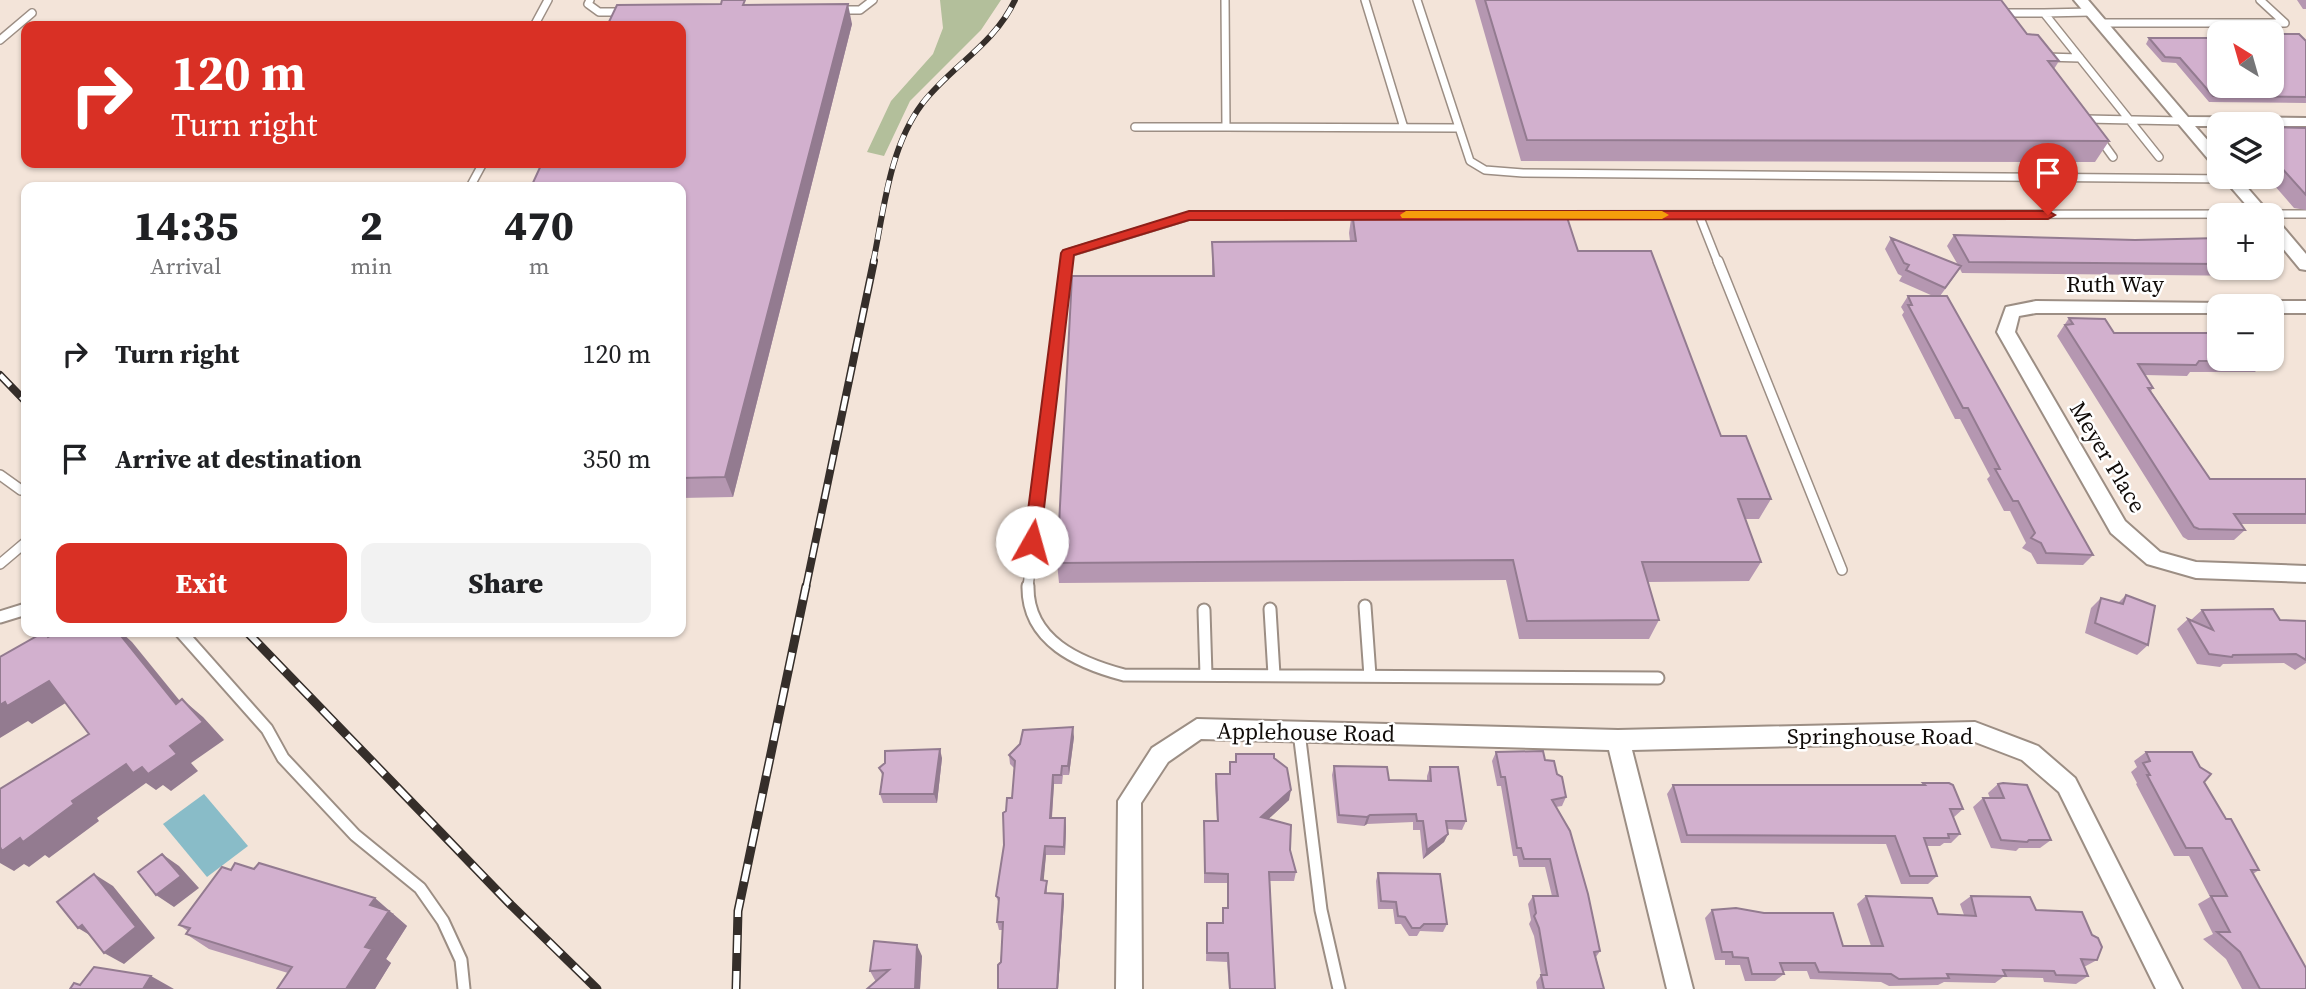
<!DOCTYPE html>
<html lang="en">
<head>
<meta charset="utf-8">
<style>
  :root { --surface:#fff; --page:#f2f2f2; --text:#202124; --muted:#757577; --accent:#d93025 }
  body { margin:0; font-family:"Source Serif 4",serif; background:var(--page); color:var(--text); height:100vh; display:flex; flex-direction:column; font-size:26px; white-space:nowrap }
  * { box-sizing:border-box; margin:0 }
  p { font-size:23px; color:var(--muted) }
  .icon { flex:none; width:38px; height:38px; fill:none; stroke:currentColor; stroke-width:2; stroke-linecap:round; stroke-linejoin:round }
  .map { position:relative; flex:1; overflow:hidden }
  .side { position:absolute; left:21px; top:182px; width:665px; height:455px; display:flex; flex-direction:column; background:var(--surface); border-radius:14px; box-shadow:0 2px 5px #0004 }
  .side>* { flex:none }
  .guide { position:absolute; left:21px; top:21px; width:665px; height:147px; border-radius:14px; box-shadow:0 2px 5px #0004; background:#d93025; color:#fff; overflow:hidden }
  .needle { width:46px; rotate:323deg }
  .controls { position:absolute; left:2207px; top:21px; display:grid; gap:14px }
  .controls a { display:grid; place-items:center; width:77px; height:77px; border-radius:14px; background:var(--surface); box-shadow:0 2px 5px #0004; font-size:35px }
  .pin { position:absolute; display:grid; place-items:center; width:60px; height:60px; color:#fff; margin:-72px -30px; border-radius:50% 50% 50% 0; rotate:-45deg; box-shadow:0 0 7px #0007 }
  .pin .icon { rotate:45deg }
  .me { position:absolute; width:77px; margin:-38px; rotate:7deg; stroke-linejoin:round; filter:drop-shadow(0 0 5px #0008) }
  .turn { display:flex; align-items:center; gap:24px; height:147px; padding:0 35px; font-size:32px }
  .turn .icon { width:91px; height:91px; stroke-width:2.5 }
  .turn b { display:block; font-size:49px; line-height:60px }
  .eta { display:flex; justify-content:space-evenly; align-items:center; height:119px; text-align:center }
  .eta b { font-size:42px; font-weight:800; line-height:49px }
  .primary-button { display:flex; gap:14px; margin-top:auto; padding:14px 35px }
  .primary-button a { flex:1; height:80px; border-radius:14px; background:var(--accent); color:#fff; font-size:28px; font-weight:800; line-height:80px; text-align:center }
  .primary-button a+a { background:var(--page); color:var(--text) }
  ul { padding:0; list-style:none }
  li { display:flex; align-items:center; gap:21px; height:105px; padding:0 35px }
  li div { flex:1 }
  li b { display:block; font-size:26px }
  li em { font-style:normal }
  .map>svg:first-child { display:block }
</style>
</head>
<body>
<div class="map">
<svg width="2306" height="989" viewBox="0 0 2306 989">
  <rect width="100%" height="100%" fill="#f3e4d9"/>
  <path fill="#b3bf9b" d="M 940,0 L 1001,0 L 981,30 L 910,101 L 884,156 L 867,152 L 891,101 L 933,54 L 943,28 Z"/>
  <path fill="#89bcc8" d="M 204,794 L 248,846 L 207,877 L 163,824 Z"/>
  <g fill="none" stroke-linecap="round" stroke-linejoin="round">
    <defs>
      <path id="service-far2" d="M 590,0 L 588,4 L 599,12 L 624,12
        M 1365,0 L 1404,128
        M 1417,0 L 1470,161 L 1485,170 L 1523,173 L 2232,179
        M 838,10 L 860,10 L 873,0
        M 2091,12 L 2044,13 L 2159,157
        M 2003,13 L 2044,13
        M 2101,23 L 2285,23 L 2260,0
        M 534,26 L 548,0
        M 0,40 L 32,13
        M 2045,57 L 2080,58
        M 2089,124 L 2085,119 L 2183,121
        M 1135,127 L 1226,127 L 1225,0
        M 1226,127 L 1459,128
        M 2100,139 L 2113,157
        M 470,187 L 483,163
        M 1554,215 L 2306,214
        M 1699,215 L 1718,263
        M 1067,263 L 1068,253 L 1189,216 L 1364,215"/>
      <path id="service-far1" d="M 1718,261 L 1842,570
        M 0,475 L 21,490
        M 0,564 L 26,542
        M 1028,587 L 1067,261"/>
      <path id="service" d="M 1028,586 C 1027,641 1079,663 1124,675 L 1658,678
        M 1365,606 L 1370,676
        M 1270,609 L 1274,675
        M 1204,610 L 1206,675
        M 0,617 L 26,609
        M 181,632 L 267,729 L 283,758 L 355,835 L 420,888 L 443,921 L 461,960 L 464,989
        M 1299,732 L 1321,910 L 1339,989"/>
      <path id="minor" d="M 2074,0 L 2088,0 L 2188,117 L 2306,118 L 2306,126 L 2195,126 L 2219,153 L 2219,168 L 2214,166 Z
        M 2222,177 L 2238,177 L 2271,215 L 2255,215 Z
        M 2272,220 L 2278,221 L 2306,254 L 2306,270 L 2300,269 L 2272,235 Z
        M 2036,301 L 2225,303 L 2227,306 L 2219,306 L 2219,313 L 2036,313 L 2019,316 L 2015,332 L 2125,521 L 2160,552 L 2196,562 L 2306,566 L 2306,582 L 2196,578 L 2147,564 L 2111,533 L 1997,332 L 2006,307 Z
        M 2272,301 L 2306,301 L 2306,313 L 2272,313 L 2272,306 L 2264,306 Z
        M 1197,719 L 1618,730 L 1975,722 L 2038,746 L 2075,778 L 2182,989 L 2156,989 L 2059,792 L 2022,760 L 1975,742 L 1632,750 L 1693,989 L 1667,989 L 1609,750 L 1201,739 L 1168,762 L 1141,803 L 1142,989 L 1116,989 L 1118,801 L 1152,748 Z"/>
    </defs>
    <use href="#service-far2" stroke="#9c8e84" stroke-width="10"/>
    <use href="#service-far1" stroke="#9c8e84" stroke-width="12"/>
    <use href="#service" stroke="#9c8e84" stroke-width="15"/>
    <use href="#minor" stroke="#9c8e84" stroke-width="4"/>
    <use href="#service-far2" stroke="#fff" stroke-width="7"/>
    <use href="#service-far1" stroke="#fff" stroke-width="9"/>
    <use href="#service" stroke="#fff" stroke-width="11"/>
    <use href="#minor" fill="#fff" fill-rule="evenodd"/>
    <defs>
      <path id="rail-far2" d="M 873,263 C 884,210 889,148 922,104 C 951,66 994,45 1015,0"/>
      <path id="rail-far1" d="M 0,375 L 26,402
        M 806,587 L 874,261"/>
      <path id="rail" d="M 247,632 L 511,905 L 597,989
        M 736,989 L 738,911 L 806,586"/>
    </defs>
    <use href="#rail-far2" stroke="#352e2a" stroke-width="6"/>
    <use href="#rail-far1" stroke="#352e2a" stroke-width="8"/>
    <use href="#rail" stroke="#352e2a" stroke-width="9"/>
    <use href="#rail-far2" stroke="#fff" stroke-width="4.5" stroke-dasharray="12" stroke-linecap="butt"/>
    <use href="#rail-far1" stroke="#fff" stroke-width="5" stroke-dasharray="15" stroke-linecap="butt"/>
    <use href="#rail" stroke="#fff" stroke-width="6" stroke-dasharray="18" stroke-linecap="butt"/>
  </g>
  <path fill="#b597b1" d="M 1475,0 L 2001,0 L 2027,34 L 2059,61 L 2054,69 L 2109,141 L 2095,162 L 1521,161 Z
    M 2297,0 L 2306,0 L 2306,9 L 2303,9 Z
    M 747,5 L 852,24 L 733,497 L 681,498 L 681,187 Z
    M 2149,38 L 2306,41 L 2306,103 L 2209,102 L 2176,63 L 2162,62 L 2146,44 Z
    M 2272,127 L 2306,128 L 2306,210 L 2294,208 L 2267,177 L 2272,177 Z
    M 1352,212 L 1578,251 L 1771,499 L 1759,519 L 1745,519 L 1761,562 L 1749,581 L 1648,582 L 1659,620 L 1649,639 L 1519,639 L 1506,580 L 1059,583 L 1057,563 L 1212,276 L 1212,242 L 1350,241 L 1349,233 Z
    M 1954,235 L 2135,240 L 2219,238 L 2219,268 L 2263,268 L 2256,276 L 1962,273 L 1960,269 L 1940,296 L 2093,555 L 2083,565 L 2037,564 L 2031,553 L 2022,548 L 2026,543 L 2010,511 L 2004,511 L 1987,479 L 1990,476 L 1960,419 L 1955,419 L 1902,315 L 1904,312 L 1901,307 L 1908,296 L 1933,296 L 1899,281 L 1902,276 L 1898,274 L 1885,249 L 1891,238 L 1958,265 L 1947,246 Z
    M 2069,318 L 2114,333 L 2265,361 L 2255,372 L 2190,372 L 2187,376 L 2145,375 L 2153,388 L 2151,391 L 2210,479 L 2306,479 L 2306,524 L 2241,524 L 2245,530 L 2234,540 L 2188,540 L 2183,537 L 2057,336 Z
    M 2126,595 L 2148,645 L 2137,655 L 2085,633 L 2091,608 L 2101,598 L 2118,603 Z
    M 2202,610 L 2280,620 L 2306,621 L 2306,663 L 2295,670 L 2284,663 L 2223,664 L 2220,667 L 2197,664 L 2177,629 L 2188,619 L 2191,620 Z
    M 1074,737 L 1069,775 L 1063,775 L 1062,784 L 1054,784 L 1052,818 L 1065,818 L 1066,827 L 1065,855 L 1046,855 L 1043,881 L 1047,881 L 1047,893 L 1063,894 L 1064,902 L 1058,989 L 998,989 L 1003,930 L 999,930 L 997,922 L 999,904 L 996,896 L 1004,845 L 1006,811 L 1012,798 L 1014,768 L 1010,764 L 1009,755 Z
    M 1496,752 L 1545,760 L 1557,774 L 1566,797 L 1562,806 L 1556,807 L 1600,951 L 1596,957 L 1604,989 L 1537,989 L 1536,982 L 1541,975 L 1534,936 L 1529,924 L 1531,920 L 1528,904 L 1533,896 L 1552,896 L 1545,867 L 1519,867 L 1517,856 L 1513,856 L 1501,786 L 1497,786 L 1492,761 Z
    M 2146,752 L 2204,782 L 2226,819 L 2259,870 L 2253,874 L 2306,989 L 2242,989 L 2226,959 L 2203,939 L 2213,934 L 2198,904 L 2210,897 L 2189,856 L 2174,856 L 2136,784 L 2137,783 L 2131,772 L 2137,767 L 2134,761 Z
    M 1236,754 L 1274,758 L 1289,800 L 1268,819 L 1290,850 L 1296,872 L 1294,881 L 1270,881 L 1275,989 L 1229,989 L 1227,962 L 1206,961 L 1207,923 L 1222,923 L 1223,908 L 1227,908 L 1227,883 L 1204,883 L 1204,821 L 1217,821 L 1215,783 L 1216,774 L 1229,774 L 1230,762 L 1235,762 Z
    M 942,758 L 937,803 L 883,803 L 880,794 L 883,777 L 879,768 Z
    M 1334,766 L 1389,780 L 1427,781 L 1427,776 L 1430,767 L 1466,821 L 1462,830 L 1447,829 L 1448,834 L 1444,842 L 1423,859 L 1420,830 L 1413,830 L 1413,822 L 1367,824 L 1364,826 L 1337,823 L 1332,775 Z
    M 1923,783 L 1963,809 L 1953,818 L 1960,834 L 1951,843 L 1944,843 L 1940,846 L 1927,846 L 1937,876 L 1928,884 L 1901,884 L 1886,844 L 1681,843 L 1667,794 L 1673,785 L 1921,785 Z
    M 1998,784 L 2051,840 L 2040,848 L 2019,848 L 2016,851 L 1991,848 L 1973,807 L 1983,798 L 1990,798 L 1988,793 Z
    M 1378,873 L 1447,924 L 1443,932 L 1420,931 L 1417,936 L 1409,936 L 1401,924 L 1395,924 L 1393,909 L 1378,909 L 1376,881 Z
    M 1866,896 L 1938,914 L 1964,915 L 1960,904 L 1971,896 L 2036,910 L 2097,960 L 2084,967 L 2088,976 L 2076,984 L 2044,982 L 2043,978 L 2003,977 L 1995,983 L 1944,982 L 1938,985 L 1889,986 L 1881,982 L 1810,979 L 1807,971 L 1782,971 L 1784,974 L 1775,981 L 1745,981 L 1740,965 L 1725,965 L 1725,960 L 1715,960 L 1705,918 L 1712,910 L 1843,946 L 1871,946 L 1857,904 Z
    M 394,913 L 393,914 L 407,926 L 386,959 L 391,963 L 375,989 L 277,989 L 288,973 L 209,949 L 186,934 L 188,931 L 179,925 Z
    M 922,956 L 920,989 L 867,989 L 876,982 L 870,971 Z"/>
  <path fill="#937b90" d="M 848,4 L 852,24 L 733,497 L 725,477 Z
    M 118,632 L 121,632 L 132,642 L 197,722 L 176,704 Z
    M 49,681 L 72,699 L 32,724 L 28,721 L 0,738 L 0,705 Z
    M 182,699 L 203,717 L 224,740 L 191,763 L 198,771 L 171,791 L 163,785 L 156,790 L 146,783 L 97,818 L 99,821 L 49,858 L 45,855 L 29,867 L 24,864 L 14,871 L 0,863 L 0,847 L 72,801 L 126,764 L 170,746 Z
    M 1073,727 L 1074,737 L 1069,775 L 1068,766 Z
    M 940,749 L 942,758 L 937,803 L 934,794 Z
    M 1053,775 L 1054,784 L 1051,827 L 1050,818 Z
    M 1291,790 L 1289,800 L 1260,827 L 1261,817 Z
    M 1370,815 L 1367,824 L 1364,826 L 1367,817 Z
    M 1065,818 L 1066,827 L 1065,855 L 1064,847 Z
    M 1448,834 L 1444,842 L 1423,859 L 1427,850 Z
    M 1045,846 L 1046,855 L 1043,888 L 1041,880 Z
    M 162,854 L 179,866 L 199,888 L 174,907 L 156,895 Z
    M 94,874 L 113,886 L 155,938 L 124,964 L 104,953 Z
    M 1063,894 L 1064,902 L 1058,989 L 1057,989 Z
    M 375,898 L 407,926 L 386,959 L 391,963 L 375,989 L 346,989 L 365,947 L 370,905 Z
    M 82,925 L 98,940 L 78,928 Z
    M 917,945 L 922,956 L 920,989 L 915,989 Z
    M 151,976 L 174,989 L 143,989 Z"/>
  <path fill="#d2b0ce" stroke="#937b90" stroke-width="2" d="M 722,0 L 745,0 L 743,5 L 848,4 L 725,477 L 681,478 L 681,187 L 531,187 L 542,163 L 681,163 L 681,26 L 607,26 L 617,5 L 721,4 Z
    M 1485,0 L 2001,0 L 2027,34 L 2038,35 L 2059,61 L 2048,61 L 2109,141 L 1527,140 Z
    M 2272,34 L 2299,34 L 2306,41 L 2306,97 L 2213,96 L 2180,58 L 2165,57 L 2149,38 L 2219,38 L 2219,86 L 2272,86 Z
    M 2272,127 L 2306,128 L 2306,195 L 2272,157 Z
    M 1565,211 L 1578,251 L 1651,251 L 1721,436 L 1746,436 L 1771,499 L 1738,499 L 1761,562 L 1642,562 L 1659,620 L 1527,621 L 1513,560 L 1057,563 L 1072,276 L 1214,276 L 1212,242 L 1356,241 L 1352,212 Z
    M 1954,235 L 2135,240 L 2219,238 L 2219,264 L 1969,262 Z
    M 1891,238 L 1961,266 L 1945,288 L 1906,270 L 1909,265 L 1904,263 Z
    M 1908,296 L 1947,296 L 2093,555 L 2046,553 L 2041,543 L 2031,538 L 2035,533 L 2018,501 L 2013,501 L 1995,469 L 2000,469 L 1968,408 L 1963,408 L 1908,305 L 1912,305 Z
    M 2069,318 L 2105,319 L 2114,333 L 2219,333 L 2219,359 L 2264,359 L 2265,361 L 2199,361 L 2196,365 L 2138,364 L 2153,388 L 2148,388 L 2210,479 L 2306,479 L 2306,514 L 2234,514 L 2245,530 L 2199,529 L 2194,527 L 2065,325 L 2073,324 Z
    M 2126,595 L 2155,606 L 2148,645 L 2095,623 L 2101,598 L 2123,604 Z
    M 2273,609 L 2280,620 L 2306,621 L 2306,660 L 2296,654 L 2233,655 L 2232,657 L 2209,654 L 2188,619 L 2213,630 L 2202,610 Z
    M 44,632 L 48,637 L 57,632 L 118,632 L 176,704 L 182,699 L 203,722 L 170,746 L 177,754 L 148,774 L 142,767 L 133,773 L 126,764 L 72,801 L 74,804 L 23,842 L 20,838 L 2,851 L 0,847 L 0,789 L 89,734 L 49,681 L 7,706 L 5,702 L 0,705 L 0,657 Z
    M 1073,727 L 1068,766 L 1062,766 L 1061,775 L 1053,775 L 1050,818 L 1065,818 L 1064,847 L 1045,846 L 1041,880 L 1047,881 L 1045,893 L 1063,894 L 1057,989 L 998,989 L 998,965 L 1001,962 L 1003,922 L 997,922 L 999,898 L 996,896 L 1004,845 L 1003,813 L 1006,811 L 1007,798 L 1012,798 L 1015,761 L 1009,755 L 1020,744 L 1023,730 Z
    M 940,749 L 934,794 L 880,794 L 883,773 L 879,768 L 885,763 L 885,751 Z
    M 1543,751 L 1545,760 L 1554,761 L 1557,774 L 1562,777 L 1566,797 L 1552,800 L 1570,831 L 1588,894 L 1600,951 L 1594,952 L 1604,989 L 1544,989 L 1541,975 L 1547,975 L 1539,928 L 1534,916 L 1536,913 L 1533,896 L 1558,896 L 1550,859 L 1524,859 L 1521,848 L 1517,848 L 1505,777 L 1501,777 L 1496,752 Z
    M 2146,752 L 2192,752 L 2200,767 L 2211,774 L 2204,782 L 2226,819 L 2231,819 L 2259,870 L 2251,870 L 2306,968 L 2306,989 L 2260,989 L 2240,952 L 2217,932 L 2230,932 L 2211,896 L 2227,896 L 2202,848 L 2186,848 L 2147,775 L 2150,775 L 2143,763 L 2150,761 Z
    M 1236,754 L 1274,754 L 1274,758 L 1287,768 L 1291,790 L 1261,817 L 1291,825 L 1290,850 L 1296,872 L 1269,872 L 1275,989 L 1230,989 L 1228,953 L 1207,953 L 1207,923 L 1223,923 L 1223,908 L 1228,908 L 1228,874 L 1205,873 L 1204,821 L 1218,821 L 1216,774 L 1230,774 L 1230,762 L 1236,762 Z
    M 1334,766 L 1387,767 L 1389,780 L 1431,781 L 1430,767 L 1458,767 L 1466,821 L 1446,821 L 1448,834 L 1427,850 L 1423,821 L 1417,821 L 1416,814 L 1370,815 L 1367,817 L 1339,815 Z
    M 1923,783 L 1949,783 L 1953,785 L 1963,809 L 1950,809 L 1960,834 L 1948,834 L 1949,838 L 1924,838 L 1937,876 L 1910,876 L 1895,836 L 1687,835 L 1673,785 L 1925,785 Z
    M 2003,783 L 2027,785 L 2051,840 L 2029,840 L 2027,842 L 2001,840 L 1983,798 L 2004,798 L 1998,784 Z
    M 162,854 L 181,876 L 156,895 L 138,872 Z
    M 235,863 L 254,869 L 259,863 L 375,898 L 370,905 L 389,911 L 365,947 L 372,949 L 346,989 L 277,989 L 292,967 L 186,934 L 190,928 L 179,925 L 222,867 L 231,870 Z
    M 1378,873 L 1440,874 L 1447,924 L 1424,924 L 1420,928 L 1412,928 L 1405,917 L 1398,916 L 1396,902 L 1381,901 Z
    M 94,874 L 136,927 L 104,953 L 82,925 L 78,928 L 57,902 Z
    M 1866,896 L 1932,898 L 1938,914 L 1976,916 L 1971,896 L 2030,897 L 2036,910 L 2082,912 L 2092,935 L 2098,938 L 2102,947 L 2097,960 L 2081,959 L 2088,976 L 2056,975 L 2054,971 L 2003,970 L 2006,976 L 1947,974 L 1949,978 L 1899,979 L 1891,974 L 1819,972 L 1815,963 L 1780,963 L 1784,974 L 1752,974 L 1748,958 L 1733,957 L 1732,952 L 1722,952 L 1712,910 L 1736,908 L 1764,913 L 1833,913 L 1843,946 L 1883,946 Z
    M 874,941 L 917,945 L 915,989 L 867,989 L 889,970 L 870,971 Z
    M 94,967 L 151,976 L 143,989 L 70,989 L 74,983 L 80,985 Z"/>
  <path fill="#d93025" stroke="#8d1f18" stroke-width="2" d="M 1189,211 L 2048,211 L 2055,215 L 2048,219 L 1189,220 L 1074,255 L 1040,542 L 1038,546 L 1026,546 L 1024,542 L 1061,253 L 1063,250 Z"/>
  <path fill="#f59e0b" d="M 1406,211 L 1662,211 L 1669,215 L 1662,219 L 1402,218 L 1400,215 Z"/>
  <g text-anchor="middle" dominant-baseline="central" stroke-width="5" stroke-linejoin="round" paint-order="stroke">
    <g font-size="23" fill="#100b08" stroke="#fff">
      <text x="2115" y="284">Ruth Way</text>
      <text transform="translate(2108 457) rotate(59)">Meyer Place</text>
      <text transform="translate(1306 732) rotate(1)">Applehouse Road</text>
      <text x="1880" y="736">Springhouse Road</text>
    </g>
  </g>
</svg>
<div class="controls">
<a><svg class="needle" viewBox="-14 -14 28 28"><path d="M0-13l5 13h-10z" fill="#e53935"/><path d="M0 13l5-13h-10z" fill="#757577"/></svg></a>
<a><svg class="icon" aria-label="layers" viewBox="0 0 24 24"><path d="M12 4l9 5-9 5-9-5zM3 14l9 5 9-5"/></svg></a>
<a>+</a>
<a>−</a>
</div>
<div class="pin" style="left:2048px;top:215px;background:#d93025"><svg class="icon" aria-label="arrive" viewBox="0 0 24 24"><path d="M6 21V4h12l-3 4 3 4H6"/></svg></div>
<svg class="me" style="left:1032px;top:542px" viewBox="-20 -20 40 40"><circle r="19" fill="#fff"/><path d="M0-13L10 11 0 6-10 11z" fill="#d93025"/></svg>
<div class="guide">
<div class="turn"><svg class="icon" aria-label="right" viewBox="0 0 24 24"><path d="M7 20v-9h11M14 6l5 5-5 5"/></svg><div><b>120 m</b>Turn right</div></div>
</div>
<section class="side">
<div class="eta">
<div><b>14:35</b><p>Arrival</p></div>
<div><b>2</b><p>min</p></div>
<div><b>470</b><p>m</p></div>
</div>
<ul>
<li><svg class="icon" aria-label="right" viewBox="0 0 24 24"><path d="M7 20v-9h11M14 6l5 5-5 5"/></svg><div><b>Turn right</b></div><em>120 m</em></li>
<li><svg class="icon" aria-label="arrive" viewBox="0 0 24 24"><path d="M6 21V4h12l-3 4 3 4H6"/></svg><div><b>Arrive at destination</b></div><em>350 m</em></li>
</ul>
<div class="primary-button"><a>Exit</a><a>Share</a></div>
</section>
</div>
</body>
</html>
